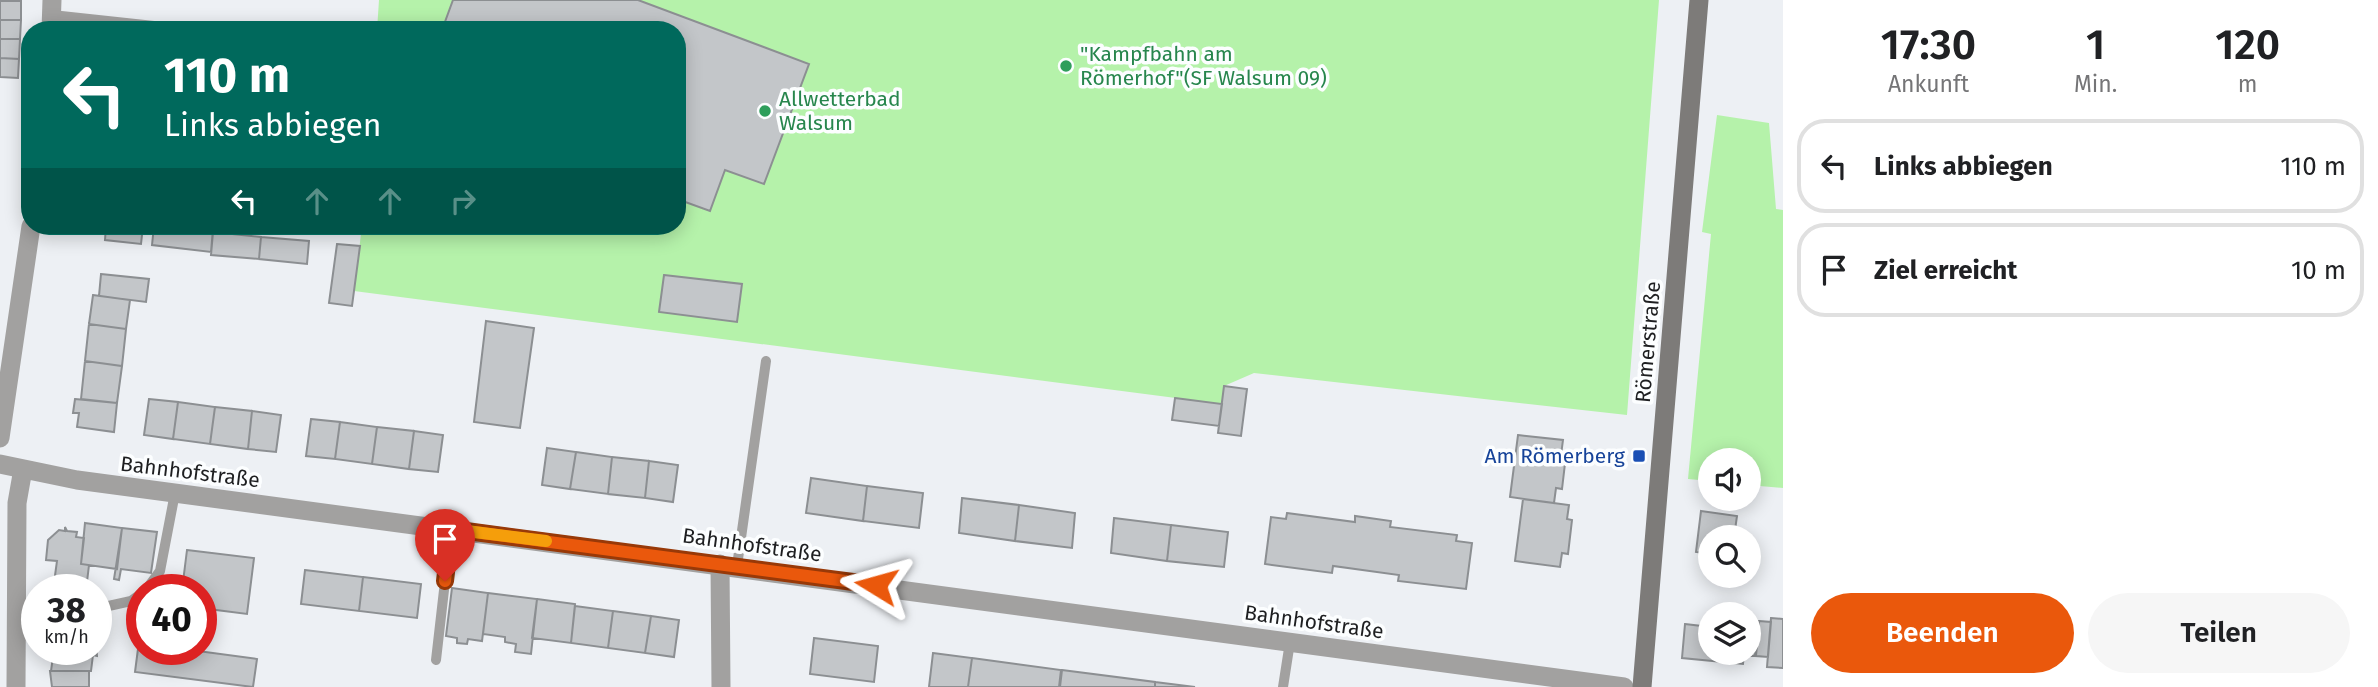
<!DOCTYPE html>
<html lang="de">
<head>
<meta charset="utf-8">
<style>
  :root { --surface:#fff; --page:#f6f6f6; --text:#202124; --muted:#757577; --line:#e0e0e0; --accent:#ea580c }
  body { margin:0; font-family:"Fira Sans",sans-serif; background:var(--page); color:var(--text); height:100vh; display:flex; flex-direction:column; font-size:26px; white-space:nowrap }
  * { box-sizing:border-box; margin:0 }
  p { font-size:23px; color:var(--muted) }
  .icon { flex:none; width:38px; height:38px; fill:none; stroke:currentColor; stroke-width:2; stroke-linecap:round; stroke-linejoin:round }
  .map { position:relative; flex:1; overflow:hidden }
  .panel { display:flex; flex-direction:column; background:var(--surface); width:595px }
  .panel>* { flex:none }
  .guide { position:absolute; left:21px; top:21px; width:665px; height:214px; border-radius:28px; box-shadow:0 4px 18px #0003; background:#00695c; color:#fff; overflow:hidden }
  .controls { position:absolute; left:1698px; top:448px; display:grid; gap:14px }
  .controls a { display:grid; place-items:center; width:63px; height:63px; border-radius:50%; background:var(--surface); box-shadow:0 4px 18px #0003; font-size:35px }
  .speed { position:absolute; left:21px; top:574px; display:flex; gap:14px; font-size:35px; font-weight:700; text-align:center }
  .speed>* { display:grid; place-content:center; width:91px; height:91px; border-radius:50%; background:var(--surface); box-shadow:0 4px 18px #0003; line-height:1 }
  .speed small { font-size:18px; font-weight:400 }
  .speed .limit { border:10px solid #d22; background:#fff; color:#111 }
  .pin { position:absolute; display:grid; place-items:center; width:60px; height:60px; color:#fff; margin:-72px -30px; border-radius:50% 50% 50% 0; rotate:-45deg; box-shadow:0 0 7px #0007 }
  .pin .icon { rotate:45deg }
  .me { position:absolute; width:77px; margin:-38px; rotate:278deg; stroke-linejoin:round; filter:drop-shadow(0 0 5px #0008) }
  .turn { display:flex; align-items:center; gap:24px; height:147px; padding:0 28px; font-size:32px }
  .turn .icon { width:91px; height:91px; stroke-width:2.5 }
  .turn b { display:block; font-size:49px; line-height:60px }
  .lanes { display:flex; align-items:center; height:66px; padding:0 28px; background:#0003; justify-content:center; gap:35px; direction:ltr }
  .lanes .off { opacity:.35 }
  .eta { display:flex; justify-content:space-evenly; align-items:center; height:119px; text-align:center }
  .eta b { font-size:42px; font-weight:600; line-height:49px }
  .primary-button { display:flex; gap:14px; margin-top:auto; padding:14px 28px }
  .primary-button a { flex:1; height:80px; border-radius:42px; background:var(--accent); color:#fff; font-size:28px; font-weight:600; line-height:80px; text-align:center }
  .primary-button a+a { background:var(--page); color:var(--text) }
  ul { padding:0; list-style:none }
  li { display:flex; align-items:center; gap:21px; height:94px; margin:0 14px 10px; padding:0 14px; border:4px solid var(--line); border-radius:28px }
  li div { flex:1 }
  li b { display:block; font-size:26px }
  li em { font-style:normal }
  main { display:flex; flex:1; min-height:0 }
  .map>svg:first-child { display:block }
</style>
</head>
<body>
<main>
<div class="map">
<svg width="1783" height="687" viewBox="0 0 1783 687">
  <rect width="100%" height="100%" fill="#edf0f4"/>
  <path fill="#b5f2aa" d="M 379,0 L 1659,0 L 1627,415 L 1254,373 L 1224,386 L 1222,404 L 354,291 L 362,226 L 677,226 L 677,30 L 377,30 Z
    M 1717,115 L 1769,123 L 1776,209 L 1783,210 L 1783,488 L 1748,485 L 1748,460 L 1710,460 L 1710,481 L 1688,479 L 1711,234 L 1702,232 Z"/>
  <path fill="#c3c6c9" stroke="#8c8f92" stroke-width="2" d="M 453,0 L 638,0 L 809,64 L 764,184 L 725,170 L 710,211 L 677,199 L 677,30 L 442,30 Z
    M 0,1 L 21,1 L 21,20 L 0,20 Z
    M 0,20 L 21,20 L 20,39 L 0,39 Z
    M 0,39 L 20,39 L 19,59 L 0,58 Z
    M 0,58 L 19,59 L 18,78 L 0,77 Z
    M 106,226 L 143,226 L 141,244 L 105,240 Z
    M 154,226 L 213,229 L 211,252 L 152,245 Z
    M 213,232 L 261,237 L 259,259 L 211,255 Z
    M 261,237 L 309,241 L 307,264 L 259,259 Z
    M 337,244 L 360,246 L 352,306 L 329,303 Z
    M 101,274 L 149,279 L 146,302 L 99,296 Z
    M 664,275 L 742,284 L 737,322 L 659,312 Z
    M 93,295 L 130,300 L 126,329 L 89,324 Z
    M 486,321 L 534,328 L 520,428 L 474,422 Z
    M 89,324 L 126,329 L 122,366 L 85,361 Z
    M 85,361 L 122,366 L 117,403 L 81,399 Z
    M 1224,386 L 1247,389 L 1241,436 L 1218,433 Z
    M 1175,398 L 1222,404 L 1219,426 L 1172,420 Z
    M 75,399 L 117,403 L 114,432 L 77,427 L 79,413 L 73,413 Z
    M 149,399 L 178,402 L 173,439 L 144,435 Z
    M 178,402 L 215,407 L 210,444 L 173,439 Z
    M 215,407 L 252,411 L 248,449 L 210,444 Z
    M 252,411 L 281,415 L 276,452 L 248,449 Z
    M 311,419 L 340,422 L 335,459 L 306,456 Z
    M 340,422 L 377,427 L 372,464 L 335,459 Z
    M 377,427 L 414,431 L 409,469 L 372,464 Z
    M 414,431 L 443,435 L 438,472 L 409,469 Z
    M 1518,435 L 1563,440 L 1561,455 L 1566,455 L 1562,489 L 1556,488 L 1554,503 L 1510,497 Z
    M 547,448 L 576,452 L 570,489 L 542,485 Z
    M 576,452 L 612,457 L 608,494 L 570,489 Z
    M 612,457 L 649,461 L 645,498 L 608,494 Z
    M 649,461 L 678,465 L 673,502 L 645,498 Z
    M 811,478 L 867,486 L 863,521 L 806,513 Z
    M 867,486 L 923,493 L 919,528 L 863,521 Z
    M 962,498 L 1019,505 L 1015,541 L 959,533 Z
    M 1523,499 L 1569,505 L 1567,519 L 1572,520 L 1568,554 L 1562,553 L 1560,567 L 1515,561 Z
    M 1019,505 L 1075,513 L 1072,548 L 1015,541 Z
    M 1701,511 L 1737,516 L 1734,537 L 1710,537 L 1710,554 L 1696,552 Z
    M 1287,513 L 1355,522 L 1355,516 L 1391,521 L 1390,527 L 1457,535 L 1456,541 L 1472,543 L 1466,589 L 1398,581 L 1399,575 L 1333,566 L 1332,573 L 1265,564 L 1271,517 L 1286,519 Z
    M 1114,518 L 1171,525 L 1167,561 L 1111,553 Z
    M 85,523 L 122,528 L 117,569 L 81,564 Z
    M 1171,525 L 1228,532 L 1224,567 L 1167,561 Z
    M 65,527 L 67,531 L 77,532 L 76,537 L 84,538 L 81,564 L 89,565 L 86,590 L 53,590 L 57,561 L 46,560 L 48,540 L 59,530 L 65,531 Z
    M 122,528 L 157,532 L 151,573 L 121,569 L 119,580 L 114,579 Z
    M 187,550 L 254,558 L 247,614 L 201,608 L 201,590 L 182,590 Z
    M 305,570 L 363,577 L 359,611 L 301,604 Z
    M 363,577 L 421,584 L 417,618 L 359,611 Z
    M 452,588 L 488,593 L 482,641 L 468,639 L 467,644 L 457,643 L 457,638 L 446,636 Z
    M 488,593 L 537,599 L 531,654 L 515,652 L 516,644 L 505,642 L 505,637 L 483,634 Z
    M 537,599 L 575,604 L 571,643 L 532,638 Z
    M 575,606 L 613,611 L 608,648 L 571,643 Z
    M 613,611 L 651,616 L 645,653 L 608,648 Z
    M 651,616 L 679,620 L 674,657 L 645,653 Z
    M 142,618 L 142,649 L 183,649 L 257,659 L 253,687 L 135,672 Z
    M 1771,618 L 1783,619 L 1783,668 L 1767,667 Z
    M 1759,621 L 1771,622 L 1768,657 L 1756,656 Z
    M 1685,624 L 1710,627 L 1710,653 L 1744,653 L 1743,664 L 1682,658 Z
    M 1748,632 L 1757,634 L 1755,656 L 1744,655 L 1748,653 Z
    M 814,638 L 878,646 L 874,682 L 810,674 Z
    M 96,643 L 97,656 L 93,655 L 91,671 L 51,671 L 54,649 L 96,649 Z
    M 933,653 L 972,658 L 968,687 L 929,687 Z
    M 972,658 L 1061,670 L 1059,687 L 968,687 Z
    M 1062,670 L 1155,682 L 1155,687 L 1060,687 Z
    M 50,671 L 89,671 L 89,687 L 52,687 Z
    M 1155,682 L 1195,687 L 1155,687 Z"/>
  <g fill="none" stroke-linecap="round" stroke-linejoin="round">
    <path stroke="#a2a1a0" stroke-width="10" d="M 52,15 L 191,30
      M 737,566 L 766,361
      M 146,590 L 160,571 L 175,493
      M 104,607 L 131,601 L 142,593
      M 436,660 L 451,529
      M 1283,687 L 1290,642"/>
    <path stroke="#a2a1a0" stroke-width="19" d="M 51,30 L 52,0
      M 0,438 L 31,226
      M 720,564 L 721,687"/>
    <path stroke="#a2a1a0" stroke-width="19" d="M 0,464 L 77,480 L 1624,687
      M 16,687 L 17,503 L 23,469"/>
    <path stroke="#7d7b79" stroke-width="19" d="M 1642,687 L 1699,0"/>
  </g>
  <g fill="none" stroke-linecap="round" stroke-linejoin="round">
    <defs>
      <path id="route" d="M 445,581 L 451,529 L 876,585"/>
    </defs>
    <use href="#route" stroke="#983908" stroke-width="18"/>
    <use href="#route" stroke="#ea580c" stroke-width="12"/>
    <path stroke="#f59e0b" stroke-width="12" d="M 451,529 L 546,541"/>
  </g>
  <g fill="#2e9e5b" stroke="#fcfeff" stroke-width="2.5">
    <circle cx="1066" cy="66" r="7"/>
    <circle cx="765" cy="111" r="7"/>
  </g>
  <rect fill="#1a4fb4" stroke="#fcfeff" stroke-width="2.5" x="1632" y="449" width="14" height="14" rx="3.5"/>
  <g text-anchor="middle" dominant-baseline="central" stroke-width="7" stroke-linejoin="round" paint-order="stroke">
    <g font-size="21" fill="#27864d" stroke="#fcfeff" text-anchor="start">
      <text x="1080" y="54">"Kampfbahn am<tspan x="1080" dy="24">Römerhof"(SF Walsum 09)</tspan></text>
      <text x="779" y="99">Allwetterbad<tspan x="779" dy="24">Walsum</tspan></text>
    </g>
    <g font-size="21" fill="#1e1f21" stroke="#fcfeff">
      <text transform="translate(1648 342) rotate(-85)">Römerstraße</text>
      <text transform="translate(190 472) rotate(7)">Bahnhofstraße</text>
      <text transform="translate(752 545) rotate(8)">Bahnhofstraße</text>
      <text transform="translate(1314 622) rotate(8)">Bahnhofstraße</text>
    </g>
    <g font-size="21" fill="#164399" stroke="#fcfeff" text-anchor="end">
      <text x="1625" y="456">Am Römerberg</text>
    </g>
  </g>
</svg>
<div class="controls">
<a><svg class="icon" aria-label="sound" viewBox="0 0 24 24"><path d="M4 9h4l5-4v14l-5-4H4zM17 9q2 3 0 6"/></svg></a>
<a><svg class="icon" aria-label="search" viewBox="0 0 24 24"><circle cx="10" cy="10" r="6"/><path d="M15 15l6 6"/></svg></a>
<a><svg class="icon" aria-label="layers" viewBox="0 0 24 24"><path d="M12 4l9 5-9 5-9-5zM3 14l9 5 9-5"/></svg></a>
</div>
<div class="speed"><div>38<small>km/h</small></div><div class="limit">40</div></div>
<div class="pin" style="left:445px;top:581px;background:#d93025"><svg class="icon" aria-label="arrive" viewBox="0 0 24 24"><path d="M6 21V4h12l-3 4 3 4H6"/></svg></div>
<svg class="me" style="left:876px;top:585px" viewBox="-20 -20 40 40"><path d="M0-17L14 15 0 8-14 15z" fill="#ea580c" stroke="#fff" stroke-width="4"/></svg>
<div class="guide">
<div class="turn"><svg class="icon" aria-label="left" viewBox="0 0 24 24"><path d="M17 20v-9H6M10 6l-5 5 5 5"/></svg><div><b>110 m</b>Links abbiegen</div></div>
<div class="lanes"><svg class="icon" aria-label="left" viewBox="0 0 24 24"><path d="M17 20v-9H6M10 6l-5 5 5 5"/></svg><svg class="icon off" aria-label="ahead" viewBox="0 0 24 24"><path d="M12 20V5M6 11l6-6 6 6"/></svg><svg class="icon off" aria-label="ahead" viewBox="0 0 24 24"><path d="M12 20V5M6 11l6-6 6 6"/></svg><svg class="icon off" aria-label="right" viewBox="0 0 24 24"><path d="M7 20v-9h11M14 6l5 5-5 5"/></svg></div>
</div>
</div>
<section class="panel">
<div class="eta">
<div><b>17:30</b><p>Ankunft</p></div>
<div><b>1</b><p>Min.</p></div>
<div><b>120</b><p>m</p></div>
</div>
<ul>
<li><svg class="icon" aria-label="left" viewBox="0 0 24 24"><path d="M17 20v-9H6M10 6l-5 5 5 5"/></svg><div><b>Links abbiegen</b></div><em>110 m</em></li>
<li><svg class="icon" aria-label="arrive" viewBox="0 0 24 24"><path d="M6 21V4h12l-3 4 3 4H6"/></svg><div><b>Ziel erreicht</b></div><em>10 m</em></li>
</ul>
<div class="primary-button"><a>Beenden</a><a>Teilen</a></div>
</section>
</main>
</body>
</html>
